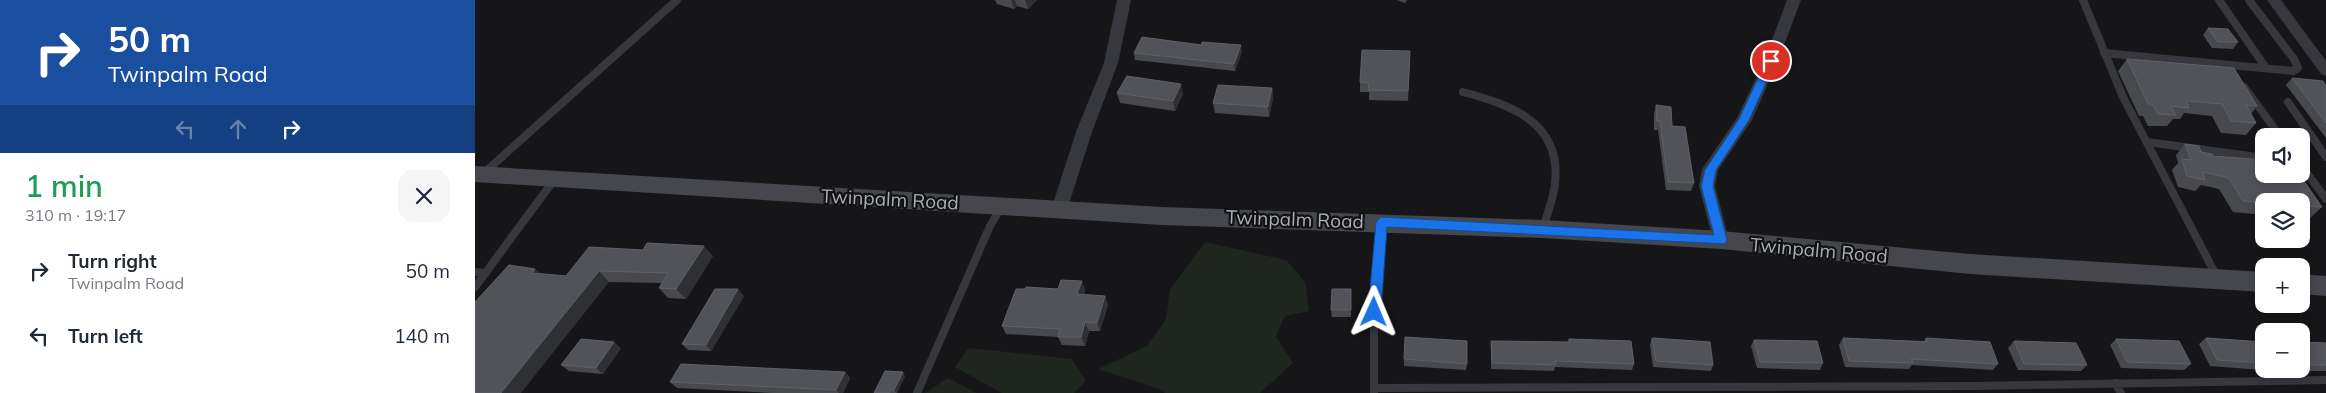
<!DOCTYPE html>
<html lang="en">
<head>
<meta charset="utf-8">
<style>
  :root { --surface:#fff; --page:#f6f6f7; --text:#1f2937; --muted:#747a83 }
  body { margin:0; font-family:Mulish,sans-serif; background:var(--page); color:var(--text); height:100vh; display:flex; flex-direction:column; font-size:19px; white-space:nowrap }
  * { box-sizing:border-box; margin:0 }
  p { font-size:16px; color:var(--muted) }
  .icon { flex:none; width:28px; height:28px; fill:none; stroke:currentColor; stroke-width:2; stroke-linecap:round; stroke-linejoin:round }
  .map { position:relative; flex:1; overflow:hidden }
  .sheet { display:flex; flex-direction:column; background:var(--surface); width:475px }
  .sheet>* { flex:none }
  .banner { background:#1a4fa0; color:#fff; overflow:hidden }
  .buttons { position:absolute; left:1780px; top:128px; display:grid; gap:10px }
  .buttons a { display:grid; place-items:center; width:55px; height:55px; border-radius:10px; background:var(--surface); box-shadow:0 2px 8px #0003; font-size:25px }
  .pin { position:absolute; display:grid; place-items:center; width:42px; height:42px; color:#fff; margin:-21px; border:2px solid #fff; border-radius:50%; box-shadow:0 1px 5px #0007 }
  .me { position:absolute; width:55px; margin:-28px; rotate:1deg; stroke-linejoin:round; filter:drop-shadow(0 0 4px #0008) }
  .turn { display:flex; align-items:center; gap:18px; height:105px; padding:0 25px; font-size:22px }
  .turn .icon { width:65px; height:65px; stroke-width:2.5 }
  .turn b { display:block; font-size:35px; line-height:42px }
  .lanes { display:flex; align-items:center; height:48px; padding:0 25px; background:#0003; justify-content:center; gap:25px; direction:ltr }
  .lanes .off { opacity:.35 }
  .round { display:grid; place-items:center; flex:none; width:52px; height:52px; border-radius:15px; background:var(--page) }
  .summary { display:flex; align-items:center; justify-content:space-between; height:85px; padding:0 25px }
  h1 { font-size:30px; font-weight:600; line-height:38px; color:#1e9e55 }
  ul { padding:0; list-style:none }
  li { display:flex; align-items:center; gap:15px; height:65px; padding:0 25px }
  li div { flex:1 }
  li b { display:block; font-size:19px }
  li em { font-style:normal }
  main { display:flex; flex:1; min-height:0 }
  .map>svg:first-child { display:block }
</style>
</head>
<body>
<main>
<section class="sheet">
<div class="banner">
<div class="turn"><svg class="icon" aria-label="right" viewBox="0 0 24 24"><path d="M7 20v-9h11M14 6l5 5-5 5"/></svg><div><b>50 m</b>Twinpalm Road</div></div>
<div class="lanes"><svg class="icon off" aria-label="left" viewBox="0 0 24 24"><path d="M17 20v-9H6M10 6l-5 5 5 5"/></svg><svg class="icon off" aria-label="ahead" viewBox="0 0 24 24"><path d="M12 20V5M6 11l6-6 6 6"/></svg><svg class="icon" aria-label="right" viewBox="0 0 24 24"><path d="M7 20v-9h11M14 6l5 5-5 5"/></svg></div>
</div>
<div class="summary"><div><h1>1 min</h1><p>310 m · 19:17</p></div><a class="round"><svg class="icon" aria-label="close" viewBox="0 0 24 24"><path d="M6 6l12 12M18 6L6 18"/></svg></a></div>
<ul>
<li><svg class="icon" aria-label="right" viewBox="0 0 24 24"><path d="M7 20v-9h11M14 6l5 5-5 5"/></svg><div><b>Turn right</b><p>Twinpalm Road</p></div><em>50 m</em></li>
<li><svg class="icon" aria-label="left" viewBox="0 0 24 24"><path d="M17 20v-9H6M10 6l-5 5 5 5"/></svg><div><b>Turn left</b></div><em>140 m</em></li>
</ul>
</section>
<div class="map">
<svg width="1851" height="393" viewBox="0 0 1851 393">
  <rect width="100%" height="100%" fill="#161618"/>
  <path fill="#1e261f" d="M 730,242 L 811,260 L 830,282 L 834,311 L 810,316 L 801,336 L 818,363 L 785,393 L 690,393 C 679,385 639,375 623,369 L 672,346 L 691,319 L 695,290 Z
    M 494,348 L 597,359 L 611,381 L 599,393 L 527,393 L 480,367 Z
    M 473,378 L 502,393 L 450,393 Z"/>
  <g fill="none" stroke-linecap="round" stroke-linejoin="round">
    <path stroke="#37383d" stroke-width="8" d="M 1608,0 L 1648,97 L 1742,277
      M 1744,0 L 1791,68
      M 1629,53 L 1818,71 L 1823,68 L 1819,59 L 1774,0
      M 1769,87 L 1805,136
      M 988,92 C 1037,105 1087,123 1080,184 C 1078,200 1072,214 1068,229
      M 1813,102 L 1851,157
      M 1672,142 L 1789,158
      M 1826,165 L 1851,199
      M 9,173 L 202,0
      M 0,272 L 11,273
      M 0,287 L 79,180
      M 1640,383 L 1646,393
      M 899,388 L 1497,386 L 1851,380
      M 899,392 L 899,293 L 906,224
      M 442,393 L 515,226 L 527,206"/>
    <path fill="#37383d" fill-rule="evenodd" d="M 642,0 L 656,0 L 643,63 L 617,132 L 592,210 L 590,214 L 584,216 L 578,214 L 576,210 L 601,132 L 629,63 Z
      M 1312,0 L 1326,0 L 1303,61 L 1277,120 L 1243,170 L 1240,186 L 1254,240 L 1252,245 L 1246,247 L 1240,245 L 1238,240 L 1224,186 L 1227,169 L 1262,118 L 1289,61 Z
      M 1792,0 L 1806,0 L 1851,61 L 1851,76 L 1846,74 Z"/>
    <path fill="#45474d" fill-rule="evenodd" d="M 0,166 L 687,207 L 1068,220 L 1246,231 L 1495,254 L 1789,272 L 1789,292 L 1495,274 L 1246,249 L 1068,238 L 687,225 L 0,182 Z
      M 1826,274 L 1851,276 L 1851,296 L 1826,294 Z"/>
  </g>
  <path fill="#47494d" d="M 520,0 L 562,0 L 553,9 L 542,6 L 539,9 L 522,4 Z
    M 922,0 L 932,0 L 930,3 Z
    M 1733,28 L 1763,42 L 1758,49 L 1737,48 L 1728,35 Z
    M 767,52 L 760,71 L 660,60 L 659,53 Z
    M 1652,59 L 1782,106 L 1776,114 L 1781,123 L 1771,135 L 1746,133 L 1737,116 L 1709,113 L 1705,119 L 1698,119 L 1692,126 L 1673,126 L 1668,116 L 1664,116 L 1643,71 Z
    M 935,61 L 933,101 L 894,100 L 894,92 L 885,92 L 885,82 Z
    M 1817,78 L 1851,86 L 1851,138 L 1811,85 Z
    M 797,88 L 798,98 L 794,117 L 740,113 L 738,103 Z
    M 642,93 L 708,94 L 700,111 L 645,103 Z
    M 1181,105 L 1197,126 L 1219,183 L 1216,191 L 1191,190 L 1183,130 L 1179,130 L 1179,114 Z
    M 1710,144 L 1726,152 L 1738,156 L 1847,207 L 1835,218 L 1826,217 L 1826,201 L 1789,201 L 1789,215 L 1758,212 L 1744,189 L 1726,185 L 1720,191 L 1703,187 L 1697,170 L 1703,163 L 1701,155 Z
    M 168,250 L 238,256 L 211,299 L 193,298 L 184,288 L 187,283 L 134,282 L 65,273 L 91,276 Z
    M 550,289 L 610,290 L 609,295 L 630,296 L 633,305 L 625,331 L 614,331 L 610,346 L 587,345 L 583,337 L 531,334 L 527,326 Z
    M 876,289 L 876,317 L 857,317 L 856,310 Z
    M 269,296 L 236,351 L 213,350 L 207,344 Z
    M 1177,338 L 1238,365 L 1236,371 L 1178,367 L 1175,345 Z
    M 1368,338 L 1449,341 L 1451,338 L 1523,364 L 1518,370 L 1437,365 L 1434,369 L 1370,367 L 1364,345 Z
    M 1731,338 L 1789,342 L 1789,369 L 1826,369 L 1826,342 L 1851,343 L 1851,371 L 1800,371 L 1735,366 L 1724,344 Z
    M 1094,339 L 1159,364 L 1157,370 L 1080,367 L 1079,371 L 1016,369 L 1016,341 L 1093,342 Z
    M 1641,339 L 1716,364 L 1709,370 L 1646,368 L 1635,345 Z
    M 1279,340 L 1348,363 L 1345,370 L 1282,368 L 1276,346 Z
    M 1539,341 L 1612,365 L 1606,371 L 1543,370 L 1533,348 Z
    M 146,348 L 128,374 L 94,371 L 86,365 Z
    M 929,359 L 992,364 L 991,370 L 929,366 Z
    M 370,372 L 375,378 L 368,393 L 298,393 L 202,388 L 195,382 Z
    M 430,376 L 422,393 L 399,393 Z"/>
  <path fill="#2f3033" d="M 536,0 L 540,0 L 542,6 L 539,9 Z
    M 550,0 L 562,0 L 553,9 Z
    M 766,45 L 767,52 L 760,71 L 759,64 Z
    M 706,84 L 708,94 L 700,111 L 698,101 Z
    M 797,88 L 798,98 L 794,117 L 793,107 Z
    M 229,246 L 238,256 L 211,299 L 201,289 Z
    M 60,269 L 72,279 L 57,273 Z
    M 124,271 L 134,282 L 46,393 L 26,393 Z
    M 607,281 L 610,290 L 606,303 L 602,294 Z
    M 263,289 L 269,296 L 236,351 L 231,345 Z
    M 630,296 L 633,305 L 625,331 L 622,323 Z
    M 610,322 L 614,331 L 610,346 L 606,337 Z
    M 139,342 L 146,348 L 128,374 L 121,368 Z
    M 370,372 L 375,378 L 368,393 L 364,393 L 361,390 Z
    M 428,372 L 430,376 L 422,393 L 419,390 Z"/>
  <path fill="#525359" stroke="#5f6168" d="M 1733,28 L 1753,29 L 1763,42 L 1743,42 Z
    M 667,37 L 726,45 L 727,42 L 766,45 L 759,64 L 659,53 Z
    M 887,50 L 935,51 L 933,91 L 893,90 L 894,83 L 885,82 Z
    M 1652,59 L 1759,68 L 1782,106 L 1771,105 L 1781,123 L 1756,121 L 1747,104 L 1711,101 L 1714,108 L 1696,106 L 1701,115 L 1683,114 L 1677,104 L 1673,104 Z
    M 652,76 L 706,84 L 698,101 L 642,93 Z
    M 1817,78 L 1848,81 L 1851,86 L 1851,123 Z
    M 743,85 L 797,88 L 793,107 L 738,103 Z
    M 1181,105 L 1196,107 L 1197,126 L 1210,127 L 1219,183 L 1193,182 L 1185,121 L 1182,121 Z
    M 1710,144 L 1724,146 L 1726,152 L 1737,154 L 1738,156 L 1789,160 L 1789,174 L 1824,174 L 1847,207 L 1826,206 L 1826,201 L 1789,201 L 1789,203 L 1768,201 L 1754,178 L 1728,172 L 1730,180 L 1712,176 L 1707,159 L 1716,160 Z
    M 172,243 L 229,246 L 201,289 L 184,288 L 193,273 L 124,271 L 26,393 L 0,393 L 0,302 L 34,265 L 60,269 L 57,273 L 91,276 L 114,247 L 168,250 Z
    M 586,280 L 607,281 L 602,294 L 630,296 L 622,323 L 610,322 L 606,337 L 583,337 L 585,329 L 527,326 L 541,289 L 550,289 L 551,287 L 583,289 Z
    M 240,289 L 263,289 L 231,345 L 207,344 Z
    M 857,289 L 876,289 L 876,310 L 856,310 Z
    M 930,337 L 992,341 L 992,364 L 929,359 Z
    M 1177,338 L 1235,342 L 1238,365 L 1181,361 Z
    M 1368,338 L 1452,342 L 1451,338 L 1515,342 L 1523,364 L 1436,359 L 1438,363 L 1374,361 Z
    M 1731,338 L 1789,342 L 1789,363 L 1742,360 Z
    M 106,339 L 139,342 L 121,368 L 86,365 Z
    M 1094,339 L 1156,341 L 1159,364 L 1080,361 L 1081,365 L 1017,363 L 1016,341 L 1094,342 Z
    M 1641,339 L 1704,341 L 1716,364 L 1652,362 Z
    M 1279,340 L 1342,341 L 1348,363 L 1285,362 Z
    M 1539,341 L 1601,343 L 1612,365 L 1549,364 Z
    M 1826,342 L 1851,343 L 1851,365 L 1826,365 Z
    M 206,364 L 370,372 L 361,390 L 195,382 Z
    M 410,371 L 428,372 L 419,390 L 415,390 L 414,393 L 399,393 Z"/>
  <path fill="#1a73e8" stroke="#114b97" d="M 1296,58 L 1301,61 L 1274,120 L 1241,170 L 1238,186 L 1252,240 L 1250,244 L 912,227 L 906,312 L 904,316 L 895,316 L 893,312 L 901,222 L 906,217 L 1239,235 L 1226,186 L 1230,170 L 1264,119 L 1291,61 Z"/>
  <g text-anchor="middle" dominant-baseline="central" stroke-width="4.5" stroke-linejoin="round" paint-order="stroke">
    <g font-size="19" fill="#a8adb8" stroke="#111113">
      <text transform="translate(415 199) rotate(3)">Twinpalm Road</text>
      <text transform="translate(820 219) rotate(2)">Twinpalm Road</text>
      <text transform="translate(1344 250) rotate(5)">Twinpalm Road</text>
    </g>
  </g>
</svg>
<div class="buttons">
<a><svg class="icon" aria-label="sound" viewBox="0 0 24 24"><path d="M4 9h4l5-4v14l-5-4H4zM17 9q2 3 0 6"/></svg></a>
<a><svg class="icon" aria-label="layers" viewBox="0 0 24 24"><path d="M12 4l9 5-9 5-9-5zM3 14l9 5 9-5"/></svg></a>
<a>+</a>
<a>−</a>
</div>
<div class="pin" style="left:1296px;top:61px;background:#d93025"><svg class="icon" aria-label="arrive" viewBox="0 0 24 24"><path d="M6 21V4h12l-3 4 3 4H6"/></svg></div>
<svg class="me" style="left:899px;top:312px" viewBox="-20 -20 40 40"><path d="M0-17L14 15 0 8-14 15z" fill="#1a73e8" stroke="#fff" stroke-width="4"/></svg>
</div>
</main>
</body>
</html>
